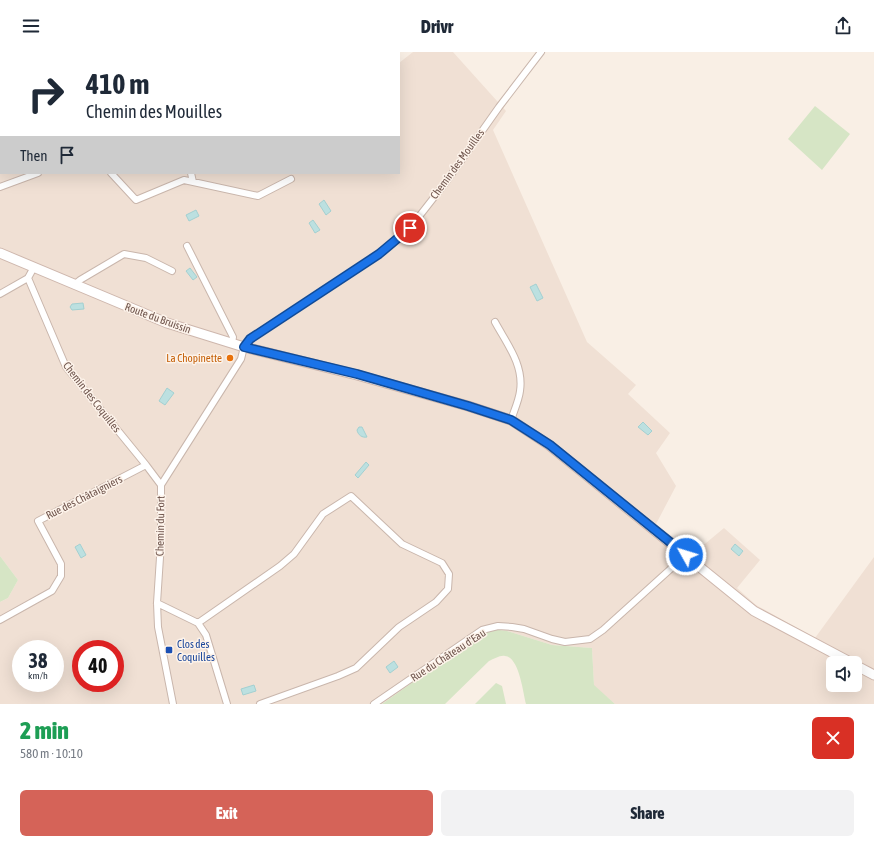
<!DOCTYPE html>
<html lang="en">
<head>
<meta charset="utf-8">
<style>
  :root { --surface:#fff; --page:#f2f2f3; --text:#1f2937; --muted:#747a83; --accent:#d56358 }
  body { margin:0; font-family:"Asap Condensed",sans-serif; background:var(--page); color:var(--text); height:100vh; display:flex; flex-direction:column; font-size:15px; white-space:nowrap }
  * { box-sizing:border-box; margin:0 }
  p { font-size:13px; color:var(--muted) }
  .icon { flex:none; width:22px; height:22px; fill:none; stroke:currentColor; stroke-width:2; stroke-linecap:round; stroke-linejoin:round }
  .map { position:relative; height:652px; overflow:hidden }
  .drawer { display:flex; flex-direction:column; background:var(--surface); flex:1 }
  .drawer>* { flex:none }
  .hud { position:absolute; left:0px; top:0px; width:400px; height:122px; box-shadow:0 4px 16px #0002; background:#fff; color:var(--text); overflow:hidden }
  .buttons { position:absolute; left:826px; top:604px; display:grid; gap:8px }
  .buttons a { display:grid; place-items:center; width:36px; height:36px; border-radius:6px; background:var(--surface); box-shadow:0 4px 16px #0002; font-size:20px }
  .speed { position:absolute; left:12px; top:588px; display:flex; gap:8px; font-size:20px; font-weight:700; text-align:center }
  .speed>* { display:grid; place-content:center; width:52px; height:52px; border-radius:50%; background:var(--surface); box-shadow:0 4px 16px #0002; line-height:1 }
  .speed small { font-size:10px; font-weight:400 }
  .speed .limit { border:6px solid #d22; background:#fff; color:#111 }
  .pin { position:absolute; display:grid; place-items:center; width:34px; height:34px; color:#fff; margin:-17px; border:2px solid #fff; border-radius:50%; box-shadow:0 1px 4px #0007 }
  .me { position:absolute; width:44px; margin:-22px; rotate:309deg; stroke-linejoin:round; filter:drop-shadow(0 0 3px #0008) }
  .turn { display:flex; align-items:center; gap:14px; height:84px; padding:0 20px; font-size:18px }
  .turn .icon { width:52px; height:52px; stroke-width:2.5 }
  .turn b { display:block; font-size:28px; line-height:34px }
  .then { display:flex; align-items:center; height:38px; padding:0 20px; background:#0003; gap:8px; font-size:15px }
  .round { display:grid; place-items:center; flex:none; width:42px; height:42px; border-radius:6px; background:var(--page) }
  .overview { display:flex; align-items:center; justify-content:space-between; height:68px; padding:0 20px }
  h1 { font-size:24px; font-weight:800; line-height:30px; color:#1e9e55 }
  .primary-button { display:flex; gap:8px; margin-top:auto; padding:8px 20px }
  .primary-button a { flex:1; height:46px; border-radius:6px; background:var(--accent); color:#fff; font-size:16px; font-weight:800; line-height:46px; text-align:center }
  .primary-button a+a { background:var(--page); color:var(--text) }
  header { display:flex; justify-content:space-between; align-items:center; height:52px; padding:0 20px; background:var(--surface); font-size:18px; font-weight:800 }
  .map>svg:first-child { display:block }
</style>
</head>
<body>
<header><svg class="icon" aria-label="menu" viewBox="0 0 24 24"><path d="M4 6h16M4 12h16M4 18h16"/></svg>Drivr<svg class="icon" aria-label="share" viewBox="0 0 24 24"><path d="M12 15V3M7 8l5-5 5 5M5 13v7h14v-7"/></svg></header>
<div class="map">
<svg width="874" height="652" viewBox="0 0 874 652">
  <rect width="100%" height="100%" fill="#f9efe5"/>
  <path fill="#f0e0d4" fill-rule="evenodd" d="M 0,0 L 318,0 L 1,1 L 1,121 L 399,121 L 399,11 L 413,0 L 453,0 L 506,59 L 493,78 L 587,290 L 636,333 L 628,342 L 670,381 L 656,401 L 676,434 L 656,472 L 694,501 L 724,476 L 760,508 L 737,536 L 756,553 L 815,586 L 874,505 L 874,652 L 615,652 L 594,634 L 592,596 L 552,593 L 507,579 L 493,577 L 475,586 L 382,652 L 0,652 L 0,550 L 8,546 L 18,528 L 0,504 ZM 21,597 L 55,597 L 55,631 L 21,631 ZM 81,597 L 115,597 L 115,631 L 81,631 ZM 833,611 L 855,611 L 855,633 L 833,633 Z"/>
  <path fill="#d6e5c5" d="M 815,54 L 850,82 L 822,118 L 788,87 Z
    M 0,504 L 18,528 L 8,546 L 0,550 Z
    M 492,577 L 507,579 L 552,593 L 592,596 L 594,633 L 615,652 L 526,652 C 523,640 519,605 505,604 C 500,603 494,607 489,609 L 445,652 L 382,652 L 475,586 Z
    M 496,631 L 502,634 L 506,652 L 475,652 Z"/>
  <path fill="#bce0e0" stroke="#a3d0d1" d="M 324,148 L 331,159 L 326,163 L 319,152 Z
    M 196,158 L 199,164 L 189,169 L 186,163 Z
    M 313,168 L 320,178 L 315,181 L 309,171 Z
    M 190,216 L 197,225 L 193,228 L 186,219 Z
    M 536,232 L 543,246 L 537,249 L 530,235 Z
    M 83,251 L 84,257 L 72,258 L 70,255 L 72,252 Z
    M 167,336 L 174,341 L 165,353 L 159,349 Z
    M 643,370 L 652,379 L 648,383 L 638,375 Z
    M 359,375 L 362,375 L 367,385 C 362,386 358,383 357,378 Z
    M 366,410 L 369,413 L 358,426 L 355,423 Z
    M 80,492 L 86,503 L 81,506 L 75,495 Z
    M 735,492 L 743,499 L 739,504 L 731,497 Z
    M 394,609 L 398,615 L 390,621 L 386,615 Z
    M 254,633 L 256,639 L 243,643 L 241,637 Z"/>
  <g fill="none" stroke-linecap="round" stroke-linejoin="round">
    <defs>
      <path id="street" d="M 103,1 L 107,0
        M 0,25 L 1,25
        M 111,121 L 136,148 L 184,128 L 258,144 L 291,127
        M 191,121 L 193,130
        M 0,135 L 38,121
        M 187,194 L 233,285 L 232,291
        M 28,226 L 66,315 L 146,413 L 161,433
        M 74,233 L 80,228 L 124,202 L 146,206 L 172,219
        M 0,242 L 28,226 L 34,215
        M 495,270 C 507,292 524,313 520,339 C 519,348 514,359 511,368
        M 157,551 L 198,571 L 206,583 L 227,652
        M 0,568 L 52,539 L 61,524 L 61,512 L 38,469 L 146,413
        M 198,571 L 280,514 L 294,502 L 323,462 L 351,444 L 402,492 L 442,511 L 449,522 L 448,537 L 436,550 L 399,575 L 356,616 L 338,624 L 260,652
        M 173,652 L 158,575 L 157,551 L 161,490 L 161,433 L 241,307 L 244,295 L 250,287 L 379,202 L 410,176 L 446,130 L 499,55 L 541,0
        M 374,652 L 482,578 L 498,574 L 512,575 L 524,577 L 552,587 L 565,590 L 590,587 L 603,578 L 686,503"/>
      <path id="secondary" d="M 0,201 L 167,271 L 244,295 L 357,323 L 468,354 L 511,368 L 549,393 L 754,559 L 852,611
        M 855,613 L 874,623"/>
    </defs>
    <use href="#street" stroke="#c9b6ac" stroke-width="8"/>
    <use href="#secondary" stroke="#ceb7ad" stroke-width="11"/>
    <use href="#street" stroke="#fff" stroke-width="6"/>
    <use href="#secondary" stroke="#fff" stroke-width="9"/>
  </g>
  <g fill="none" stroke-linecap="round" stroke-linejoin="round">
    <defs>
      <path id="route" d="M 410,176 L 379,202 L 250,287 L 244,295 L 357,322 L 468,354 L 511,368 L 550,393 L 686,503"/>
    </defs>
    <use href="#route" stroke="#114b97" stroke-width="10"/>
    <use href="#route" stroke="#1a73e8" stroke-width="7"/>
  </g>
  <circle fill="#e8710a" stroke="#fdf3ea" stroke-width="1.5" cx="230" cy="306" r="4"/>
  <rect fill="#1a4fb4" stroke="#fdf3ea" stroke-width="1.5" x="165" y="594" width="8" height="8" rx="2"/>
  <g text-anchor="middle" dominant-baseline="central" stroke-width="3" stroke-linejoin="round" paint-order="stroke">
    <g font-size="11" fill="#6f554d" stroke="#fdf3ea">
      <text transform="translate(457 112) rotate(-54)">Chemin des Mouilles</text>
      <text transform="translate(158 266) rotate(20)">Route du Bruissin</text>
      <text transform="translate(92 345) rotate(52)">Chemin des Coquilles</text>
      <text transform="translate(84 445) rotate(-27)">Rue des Châtaigniers</text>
      <text transform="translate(160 474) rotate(-89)">Chemin du Fort</text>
      <text transform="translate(448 603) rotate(-33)">Rue du Château d'Eau</text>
    </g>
    <g font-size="11" fill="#c56008" stroke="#fdf3ea" text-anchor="end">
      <text x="222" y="306">La Chopinette</text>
    </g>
    <g font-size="11" fill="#164399" stroke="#fdf3ea" text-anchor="start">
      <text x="177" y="592">Clos des<tspan x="177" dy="13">Coquilles</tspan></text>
    </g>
  </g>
</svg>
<div class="buttons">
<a><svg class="icon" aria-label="sound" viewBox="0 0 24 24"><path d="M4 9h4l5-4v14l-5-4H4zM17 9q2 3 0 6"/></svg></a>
</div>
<div class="speed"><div>38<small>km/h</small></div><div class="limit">40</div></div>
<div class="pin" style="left:410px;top:176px;background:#d93025"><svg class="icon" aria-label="arrive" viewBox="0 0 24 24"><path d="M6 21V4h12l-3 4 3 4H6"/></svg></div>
<svg class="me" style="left:686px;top:503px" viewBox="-20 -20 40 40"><circle r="17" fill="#1a73e8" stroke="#fff" stroke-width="3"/><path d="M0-11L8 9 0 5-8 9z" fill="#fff"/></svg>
<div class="hud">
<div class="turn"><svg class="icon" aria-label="right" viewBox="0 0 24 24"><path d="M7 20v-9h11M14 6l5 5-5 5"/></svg><div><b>410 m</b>Chemin des Mouilles</div></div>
<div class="then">Then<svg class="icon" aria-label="arrive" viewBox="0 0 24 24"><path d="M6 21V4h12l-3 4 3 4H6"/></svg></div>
</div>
</div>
<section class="drawer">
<div class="overview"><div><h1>2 min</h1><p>580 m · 10:10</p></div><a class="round" style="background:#d93025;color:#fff"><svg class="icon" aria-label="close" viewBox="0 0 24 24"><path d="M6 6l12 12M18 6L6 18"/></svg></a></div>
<div class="primary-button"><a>Exit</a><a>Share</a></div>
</section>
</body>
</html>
